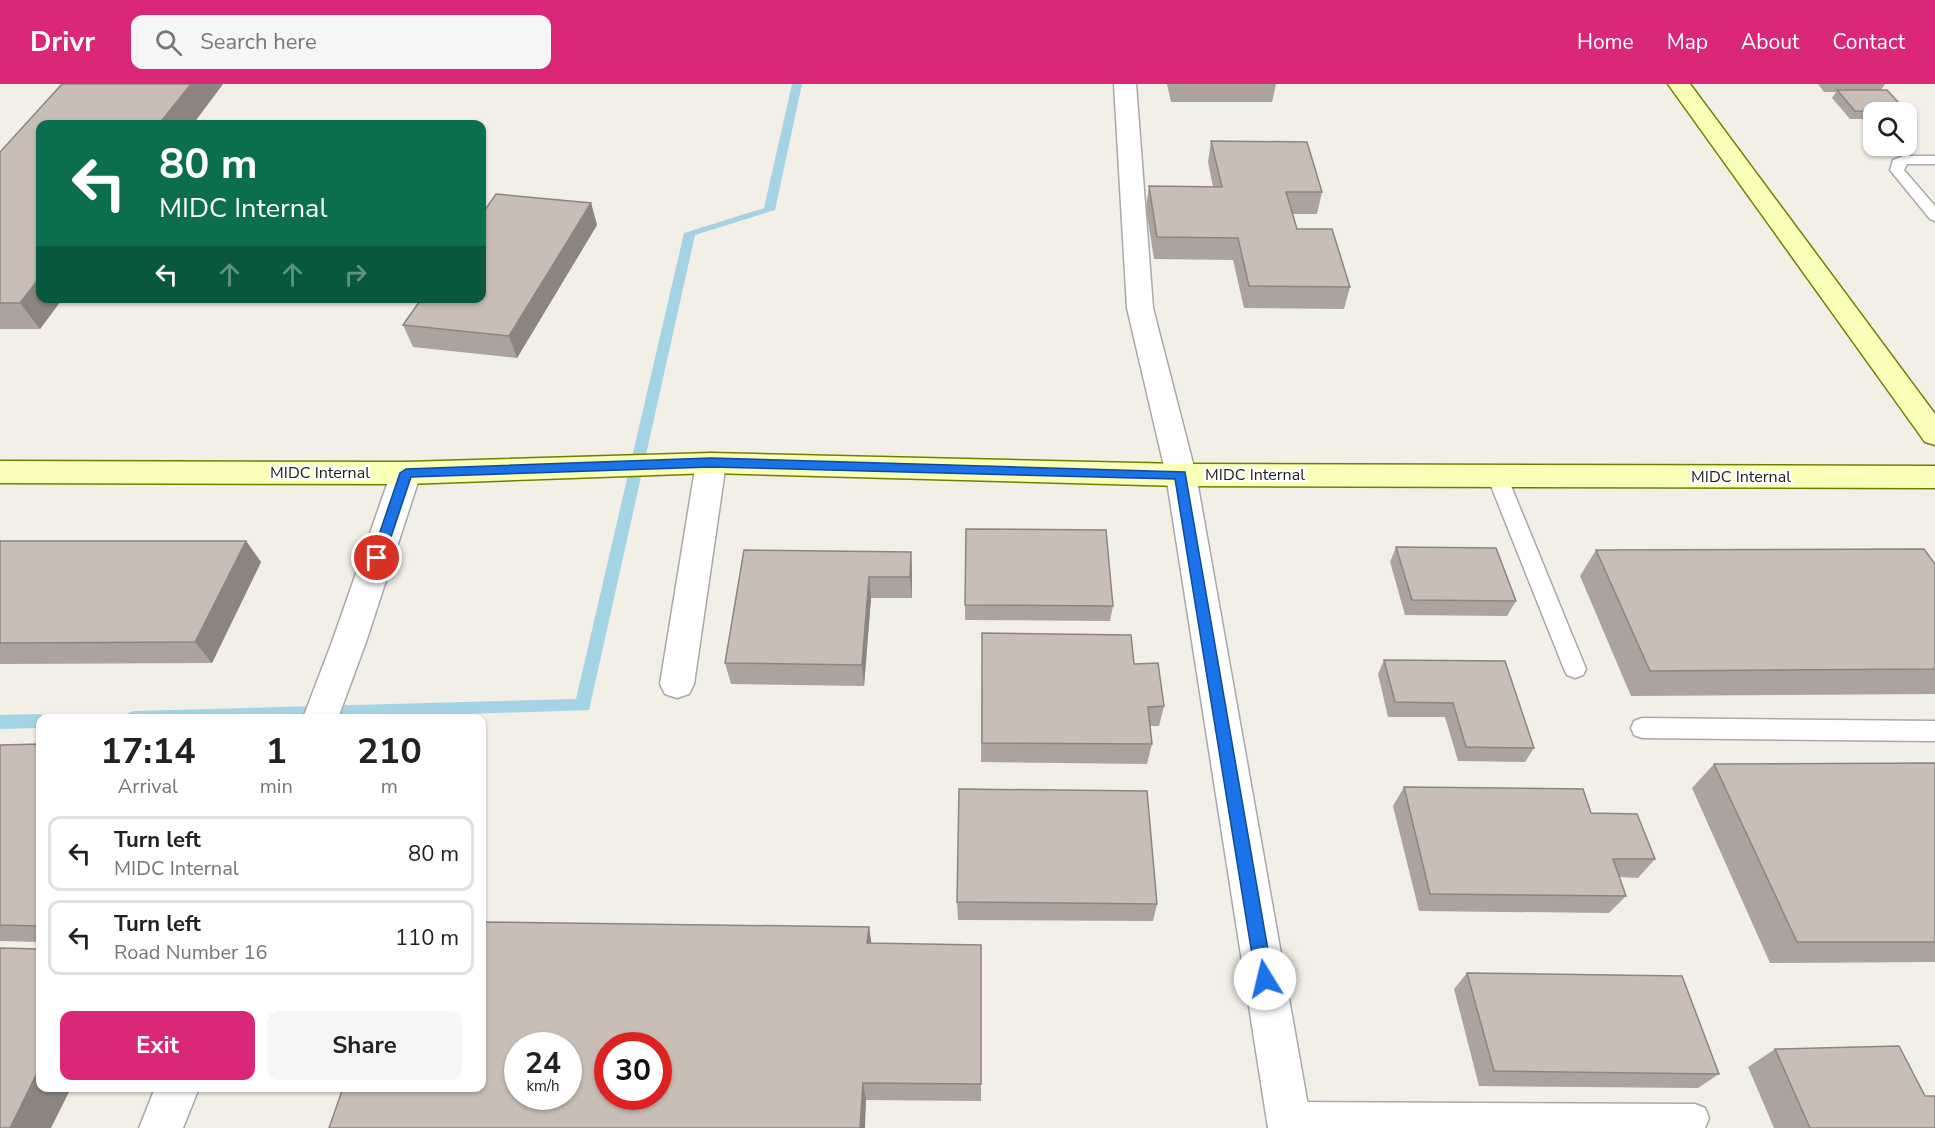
<!DOCTYPE html>
<html lang="en">
<head>
<meta charset="utf-8">
<style>
  :root { --surface:#fff; --page:#f6f6f6; --text:#222; --muted:#767676; --line:#e0e0e0; --accent:#db2777 }
  body { margin:0; font-family:"Nunito Sans",sans-serif; background:var(--page); color:var(--text); height:100vh; display:flex; flex-direction:column; font-size:22px; white-space:nowrap }
  * { box-sizing:border-box; margin:0 }
  p { font-size:20px; color:var(--muted) }
  .icon { flex:none; width:33px; height:33px; fill:none; stroke:currentColor; stroke-width:2; stroke-linecap:round; stroke-linejoin:round }
  .map { position:relative; flex:1; overflow:hidden }
  .drawer { position:absolute; left:36px; top:630px; width:450px; height:378px; display:flex; flex-direction:column; background:var(--surface); border-radius:12px; box-shadow:0 2px 4px #0004 }
  .drawer>* { flex:none }
  .hud { position:absolute; left:36px; top:36px; width:450px; height:183px; border-radius:12px; box-shadow:0 2px 4px #0004; background:#0b6e4f; color:#fff; overflow:hidden }
  .buttons { position:absolute; left:1863px; top:18px; display:grid; gap:12px }
  .buttons a { display:grid; place-items:center; width:54px; height:54px; border-radius:12px; background:var(--surface); box-shadow:0 2px 4px #0004; font-size:30px }
  .speed { position:absolute; left:504px; top:948px; display:flex; gap:12px; font-size:30px; font-weight:700; text-align:center }
  .speed>* { display:grid; place-content:center; width:78px; height:78px; border-radius:50%; background:var(--surface); box-shadow:0 2px 4px #0004; line-height:1 }
  .speed small { font-size:15px; font-weight:400 }
  .speed .limit { border:9px solid #d22; background:#fff; color:#111 }
  .pin { position:absolute; display:grid; place-items:center; width:51px; height:51px; color:#fff; margin:-26px; border:3px solid #fff; border-radius:50%; box-shadow:0 2px 6px #0007 }
  .me { position:absolute; width:66px; margin:-33px; rotate:351deg; stroke-linejoin:round; filter:drop-shadow(0 0 4px #0008) }
  .turn { display:flex; align-items:center; gap:21px; height:126px; padding:0 24px; font-size:27px }
  .turn .icon { width:78px; height:78px; stroke-width:2.5 }
  .turn b { display:block; font-size:42px; line-height:51px }
  .lanes { display:flex; align-items:center; height:57px; padding:0 24px; background:#0003; justify-content:center; gap:30px; direction:ltr }
  .lanes .off { opacity:.35 }
  .eta { display:flex; justify-content:space-evenly; align-items:center; height:102px; text-align:center }
  .eta b { font-size:36px; font-weight:700; line-height:42px }
  .primary-button { display:flex; gap:12px; margin-top:auto; padding:12px 24px }
  .primary-button a { flex:1; height:69px; border-radius:12px; background:var(--accent); color:#fff; font-size:24px; font-weight:700; line-height:69px; text-align:center }
  .primary-button a+a { background:var(--page); color:var(--text) }
  ul { padding:0; list-style:none }
  li { display:flex; align-items:center; gap:18px; height:75px; margin:0 12px 9px; padding:0 12px; border:3px solid var(--line); border-radius:12px }
  li div { flex:1 }
  li b { display:block; font-size:22px }
  li em { font-style:normal }
  header { display:flex; align-items:center; gap:36px; box-sizing:border-box; height:84px; padding:0 30px; background:var(--accent); color:#fff }
  header strong { font-size:28px }
  nav { display:flex; gap:33px; margin-inline-start:auto; font-size:21px }
  .search { width:420px; height:54px; background:var(--page); display:flex; align-items:center; gap:15px; box-sizing:border-box; padding:0 21px; border-radius:12px; color:var(--muted); font-size:22px }
  .map>svg:first-child { display:block }
</style>
</head>
<body>
<header>
<strong>Drivr</strong>
<div class="search"><svg class="icon" aria-label="search" viewBox="0 0 24 24"><circle cx="10" cy="10" r="6"/><path d="M15 15l6 6"/></svg>Search here</div>
<nav><a>Home</a><a>Map</a><a>About</a><a>Contact</a></nav>
</header>
<div class="map">
<svg width="1935" height="1044" viewBox="0 0 1935 1044">
  <rect width="100%" height="100%" fill="#f2efe7"/>
  <g fill="none" stroke-linecap="round" stroke-linejoin="round">
    <path fill="#a4d3e3" fill-rule="evenodd" d="M 792,0 L 802,0 L 775,126 L 695,151 L 589,626 L 348,634 L 126,634 L 128,629 L 134,627 L 576,615 L 684,149 L 764,124 Z
      M 40,630 L 47,634 L 40,634 L 40,644 L 0,645 L 0,631 Z"/>
    <defs>
      <path id="lane" d="M 1904,72 L 1935,72 L 1935,80 L 1907,80 L 1904,86 L 1935,122 L 1935,137 L 1930,135 L 1890,86 L 1893,76 Z
        M 1497,385 L 1504,387 L 1507,392 L 1586,585 L 1583,591 L 1575,594 L 1567,591 L 1564,585 L 1487,392 L 1490,387 Z
        M 1642,634 L 1935,637 L 1935,657 L 1642,654 L 1634,651 L 1631,644 L 1634,637 Z
        M 1288,1018 L 1695,1020 L 1705,1024 L 1709,1034 L 1705,1044 L 1283,1044 L 1278,1042 L 1274,1032 L 1278,1022 Z"/>
      <path id="street" d="M 1114,0 L 1136,0 L 1153,224 L 1196,391 L 1312,1044 L 1268,1044 L 1166,391 L 1127,224 Z
        M 711,369 L 722,372 L 726,379 L 694,600 L 689,610 L 677,614 L 665,610 L 660,600 L 696,379 L 700,372 Z
        M 406,378 L 417,381 L 421,389 L 366,558 L 338,634 L 303,634 L 332,558 L 391,389 L 395,381 Z
        M 155,1004 L 199,1004 L 183,1044 L 139,1044 Z"/>
      <path id="secondary" d="M 1668,0 L 1690,0 L 1935,330 L 1935,361 L 1925,358 Z
        M 711,369 L 1181,380 L 1935,382 L 1935,404 L 1181,402 L 711,389 L 406,400 L 0,399 L 0,377 L 406,378 Z"/>
    </defs>
    <use href="#lane" stroke="#a8a8a8" stroke-width="3"/>
    <use href="#street" stroke="#a8a8a8" stroke-width="3"/>
    <use href="#secondary" stroke="#6f8000" stroke-width="3"/>
    <use href="#lane" fill="#fff" fill-rule="evenodd"/>
    <use href="#street" fill="#fff" fill-rule="evenodd"/>
    <use href="#secondary" fill="#faffb8" fill-rule="evenodd"/>
  </g>
  <path fill="#aca39d" d="M 62,0 L 223,0 L 193,40 L 40,214 L 63,214 L 40,245 L 0,245 L 0,68 Z
    M 1167,0 L 1276,0 L 1272,18 L 1171,18 Z
    M 1818,0 L 1885,0 L 1881,6 L 1907,28 L 1874,28 L 1874,35 L 1850,35 L 1832,14 L 1836,8 L 1824,8 Z
    M 1211,57 L 1322,108 L 1317,130 L 1292,130 L 1297,145 L 1350,203 L 1344,225 L 1244,224 L 1233,176 L 1154,175 L 1146,124 L 1149,102 L 1213,103 L 1208,78 Z
    M 591,119 L 597,141 L 517,274 L 413,263 L 403,241 Z
    M 966,445 L 1113,522 L 1110,537 L 965,536 Z
    M 0,457 L 246,457 L 261,478 L 212,579 L 0,580 Z
    M 1396,463 L 1516,517 L 1507,532 L 1405,531 L 1390,478 Z
    M 1596,466 L 1935,480 L 1935,610 L 1631,612 L 1580,492 Z
    M 911,468 L 912,489 L 912,514 L 871,514 L 864,602 L 731,600 L 725,579 Z
    M 982,549 L 1134,580 L 1164,622 L 1159,642 L 1150,642 L 1152,660 L 1147,680 L 981,678 Z
    M 1384,576 L 1534,664 L 1525,678 L 1458,677 L 1445,633 L 1388,633 L 1378,590 Z
    M 40,660 L 40,858 L 0,857 L 0,661 Z
    M 1935,679 L 1935,878 L 1770,879 L 1692,704 L 1714,680 Z
    M 1404,703 L 1591,729 L 1655,775 L 1638,794 L 1619,793 L 1626,812 L 1609,829 L 1419,827 L 1393,722 Z
    M 957,818 L 1157,820 L 1153,837 L 958,836 Z
    M 869,843 L 871,859 L 981,1000 L 981,1017 L 866,1016 L 329,1044 Z
    M 1467,889 L 1719,990 L 1698,1004 L 1479,1002 L 1454,905 Z
    M 1775,965 L 1925,1012 L 1935,1044 L 1774,1044 L 1748,983 Z"/>
  <path fill="#8c857f" d="M 191,0 L 223,0 L 193,40 L 159,40 Z
    M 591,119 L 597,141 L 517,274 L 509,252 Z
    M 40,193 L 40,214 L 63,214 L 40,245 L 20,219 Z
    M 246,457 L 261,478 L 212,579 L 195,558 Z
    M 911,468 L 912,489 L 912,514 L 910,493 Z
    M 869,493 L 871,514 L 864,602 L 862,581 Z
    M 869,843 L 872,863 L 867,859 Z
    M 40,983 L 40,1004 L 71,1004 L 51,1044 L 10,1044 Z
    M 863,999 L 866,1016 L 865,1044 L 860,1044 Z"/>
  <path fill="#c8beb6" stroke="#8c857f" stroke-width="1.5" fill-rule="evenodd" d="M 62,0 L 191,0 L 159,40 L 40,40 L 40,193 L 20,219 L 0,219 L 0,68 Z
    M 1837,6 L 1887,6 L 1907,28 L 1855,27 Z
    M 1211,57 L 1307,58 L 1322,108 L 1286,108 L 1297,145 L 1332,145 L 1350,203 L 1249,202 L 1238,154 L 1157,153 L 1149,102 L 1222,103 Z
    M 496,110 L 591,119 L 509,252 L 403,241 L 422,214 L 482,214 L 482,130 Z
    M 966,445 L 1106,446 L 1113,522 L 965,521 Z
    M 0,457 L 246,457 L 195,558 L 0,559 Z
    M 1396,463 L 1496,464 L 1516,517 L 1412,516 Z
    M 1924,465 L 1935,480 L 1935,585 L 1650,587 L 1596,466 Z
    M 744,466 L 911,468 L 910,493 L 869,493 L 862,581 L 725,579 Z
    M 982,549 L 1131,551 L 1134,580 L 1158,579 L 1164,622 L 1148,623 L 1152,660 L 982,659 Z
    M 1384,576 L 1505,577 L 1534,664 L 1466,663 L 1453,619 L 1395,618 Z
    M 40,660 L 40,842 L 0,841 L 0,661 Z
    M 1935,679 L 1935,858 L 1797,858 L 1714,680 Z
    M 1404,703 L 1583,705 L 1591,729 L 1637,730 L 1655,775 L 1613,775 L 1626,812 L 1430,810 Z
    M 959,705 L 1147,707 L 1157,820 L 957,818 Z
    M 482,838 L 869,843 L 867,859 L 981,861 L 981,1000 L 863,999 L 860,1044 L 329,1044 L 343,1004 L 482,1004 ZM 518,962 L 568,962 L 568,1012 L 518,1012 ZM 608,962 L 658,962 L 658,1012 L 608,1012 Z
    M 0,864 L 40,865 L 40,983 L 10,1044 L 0,1044 Z
    M 1467,889 L 1682,892 L 1719,990 L 1494,987 Z
    M 1899,962 L 1925,1012 L 1935,1012 L 1935,1044 L 1810,1044 L 1775,965 Z"/>
  <path fill="#1a73e8" stroke="#114b97" stroke-width="1.5" d="M 711,374 L 1185,388 L 1273,895 L 1271,901 L 1265,903 L 1259,901 L 1256,895 L 1175,395 L 711,383 L 411,393 L 384,474 L 377,479 L 371,474 L 400,389 L 406,385 Z"/>
  <g text-anchor="middle" dominant-baseline="central" stroke-width="5" stroke-linejoin="round" paint-order="stroke">
    <g font-size="16" fill="#212121" stroke="#fff">
      <text x="320" y="389">MIDC Internal</text>
      <text x="1255" y="391">MIDC Internal</text>
      <text x="1741" y="393">MIDC Internal</text>
    </g>
  </g>
</svg>
<div class="buttons">
<a><svg class="icon" aria-label="search" viewBox="0 0 24 24"><circle cx="10" cy="10" r="6"/><path d="M15 15l6 6"/></svg></a>
</div>
<div class="speed"><div>24<small>km/h</small></div><div class="limit">30</div></div>
<div class="pin" style="left:377px;top:474px;background:#d93025"><svg class="icon" aria-label="arrive" viewBox="0 0 24 24"><path d="M6 21V4h12l-3 4 3 4H6"/></svg></div>
<svg class="me" style="left:1265px;top:895px" viewBox="-20 -20 40 40"><circle r="19" fill="#fff"/><path d="M0-13L10 11 0 6-10 11z" fill="#1a73e8"/></svg>
<div class="hud">
<div class="turn"><svg class="icon" aria-label="left" viewBox="0 0 24 24"><path d="M17 20v-9H6M10 6l-5 5 5 5"/></svg><div><b>80 m</b>MIDC Internal</div></div>
<div class="lanes"><svg class="icon" aria-label="left" viewBox="0 0 24 24"><path d="M17 20v-9H6M10 6l-5 5 5 5"/></svg><svg class="icon off" aria-label="ahead" viewBox="0 0 24 24"><path d="M12 20V5M6 11l6-6 6 6"/></svg><svg class="icon off" aria-label="ahead" viewBox="0 0 24 24"><path d="M12 20V5M6 11l6-6 6 6"/></svg><svg class="icon off" aria-label="right" viewBox="0 0 24 24"><path d="M7 20v-9h11M14 6l5 5-5 5"/></svg></div>
</div>
<section class="drawer">
<div class="eta">
<div><b>17:14</b><p>Arrival</p></div>
<div><b>1</b><p>min</p></div>
<div><b>210</b><p>m</p></div>
</div>
<ul>
<li><svg class="icon" aria-label="left" viewBox="0 0 24 24"><path d="M17 20v-9H6M10 6l-5 5 5 5"/></svg><div><b>Turn left</b><p>MIDC Internal</p></div><em>80 m</em></li>
<li><svg class="icon" aria-label="left" viewBox="0 0 24 24"><path d="M17 20v-9H6M10 6l-5 5 5 5"/></svg><div><b>Turn left</b><p>Road Number 16</p></div><em>110 m</em></li>
</ul>
<div class="primary-button"><a>Exit</a><a>Share</a></div>
</section>
</div>
</body>
</html>
